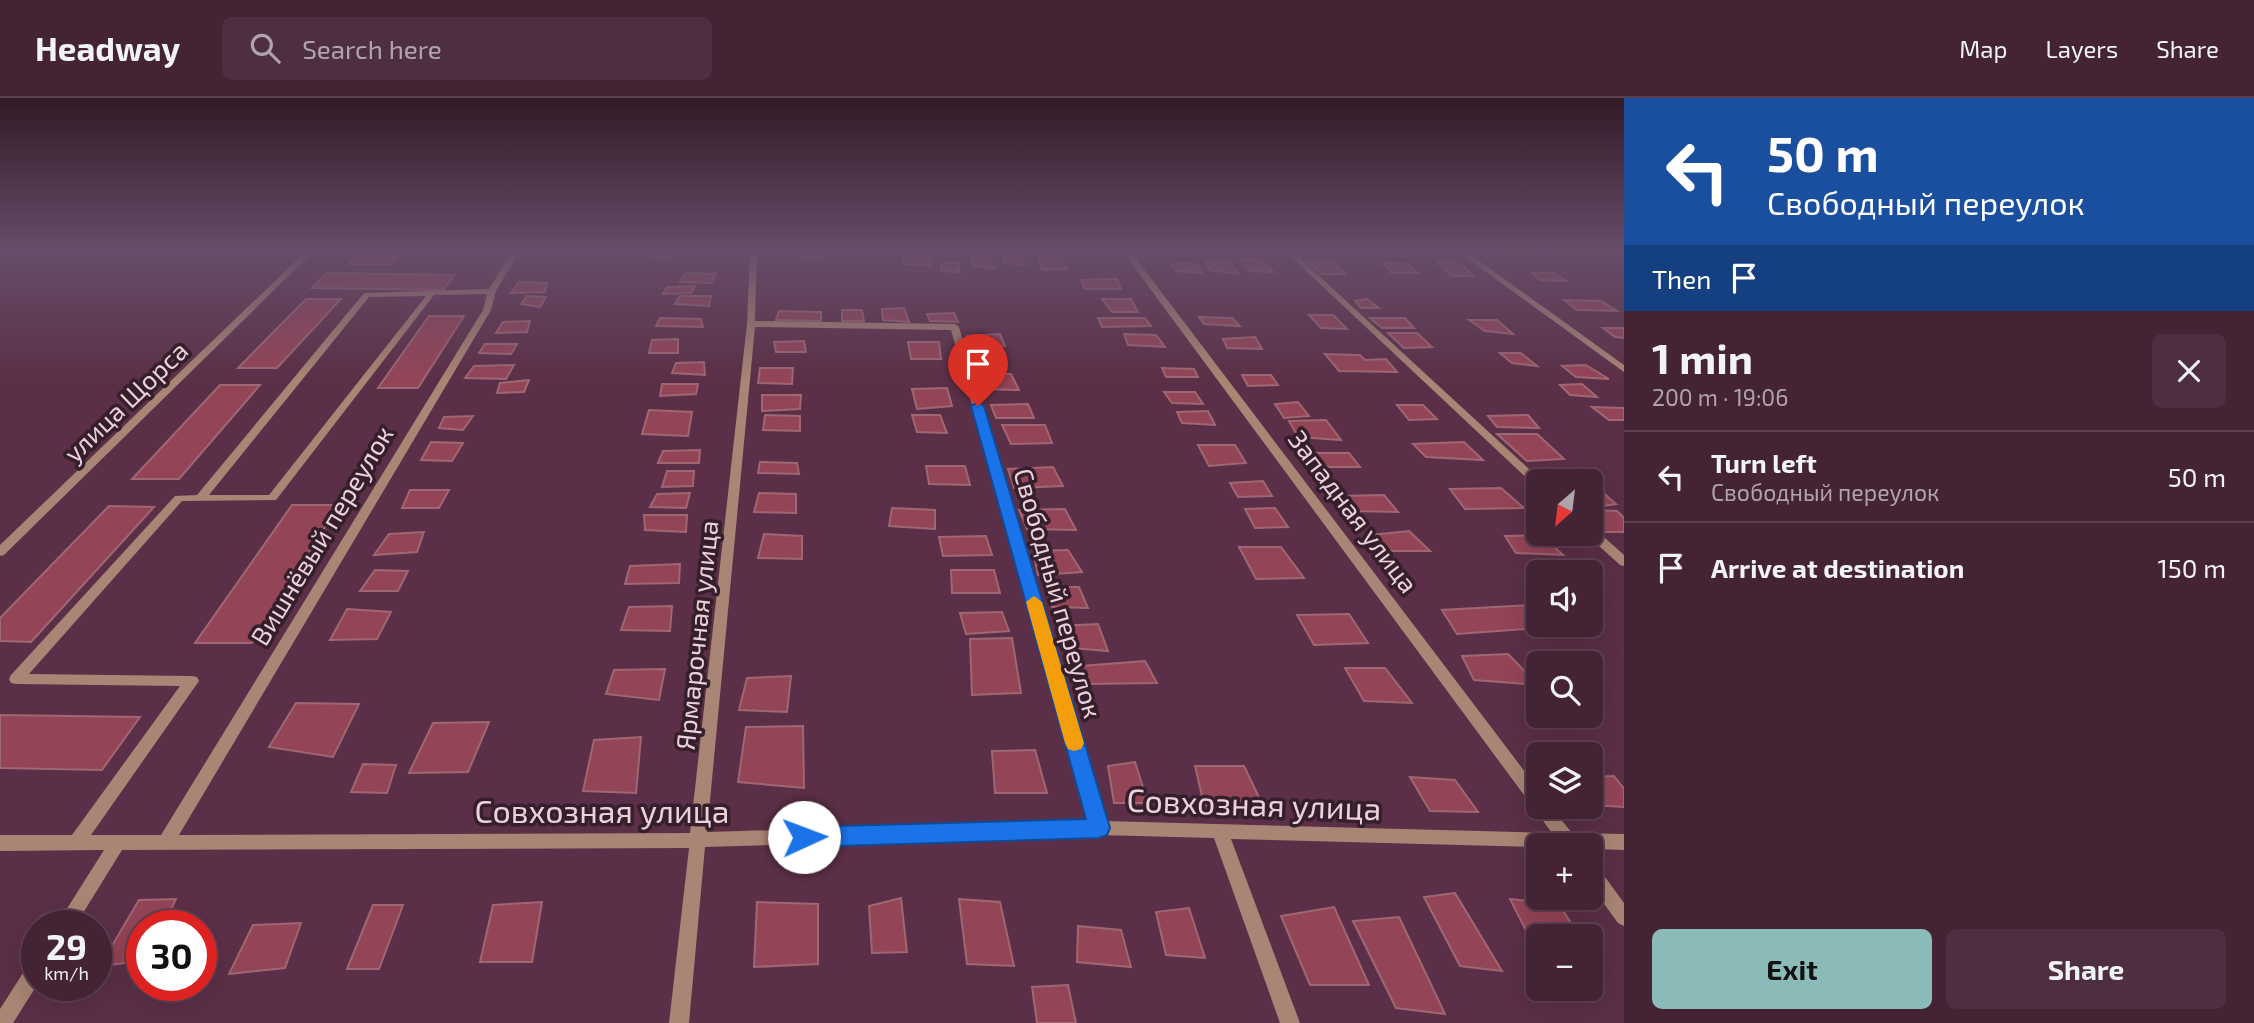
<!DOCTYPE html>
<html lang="en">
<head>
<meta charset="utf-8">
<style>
  :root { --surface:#442335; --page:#4e2f41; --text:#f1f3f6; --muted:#afa4ad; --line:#5c4050; --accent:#8bbbb9 }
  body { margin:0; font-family:"Exo 2",sans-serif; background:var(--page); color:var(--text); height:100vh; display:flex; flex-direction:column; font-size:26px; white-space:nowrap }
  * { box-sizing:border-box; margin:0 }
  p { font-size:23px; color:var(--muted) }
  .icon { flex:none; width:38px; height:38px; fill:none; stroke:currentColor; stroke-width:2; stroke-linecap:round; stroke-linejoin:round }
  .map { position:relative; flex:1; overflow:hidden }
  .drawer { display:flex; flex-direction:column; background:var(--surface); width:630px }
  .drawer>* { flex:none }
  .banner { background:#1a4fa0; color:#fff; overflow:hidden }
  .needle { width:46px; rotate:208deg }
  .controls { position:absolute; left:1526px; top:371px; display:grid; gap:14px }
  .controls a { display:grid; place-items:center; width:77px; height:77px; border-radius:10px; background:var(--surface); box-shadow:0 7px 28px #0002,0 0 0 2px var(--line); font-size:35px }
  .speed { position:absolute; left:21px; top:812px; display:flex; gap:14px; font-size:35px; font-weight:700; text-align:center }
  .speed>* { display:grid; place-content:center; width:91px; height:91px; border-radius:50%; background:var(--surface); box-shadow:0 7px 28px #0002,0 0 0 2px var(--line); line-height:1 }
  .speed small { font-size:18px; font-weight:400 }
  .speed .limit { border:10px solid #d22; background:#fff; color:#111 }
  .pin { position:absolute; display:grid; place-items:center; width:60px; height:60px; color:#fff; margin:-72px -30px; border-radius:50% 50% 50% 0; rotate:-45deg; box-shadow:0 0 7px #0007 }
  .pin .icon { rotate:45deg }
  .me { position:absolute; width:77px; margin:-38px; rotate:88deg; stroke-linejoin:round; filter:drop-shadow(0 0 5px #0008) }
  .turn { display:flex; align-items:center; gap:24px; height:147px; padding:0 28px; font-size:32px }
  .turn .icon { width:91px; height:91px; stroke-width:2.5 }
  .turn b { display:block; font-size:49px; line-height:60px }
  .then { display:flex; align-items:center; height:66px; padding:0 28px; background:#0003; gap:14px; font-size:26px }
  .round { display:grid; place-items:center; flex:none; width:74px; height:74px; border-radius:10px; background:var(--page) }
  .headline { display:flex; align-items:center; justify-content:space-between; height:119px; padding:0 28px }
  h1 { font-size:42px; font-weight:700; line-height:52px }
  .primary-button { display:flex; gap:14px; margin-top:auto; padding:14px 28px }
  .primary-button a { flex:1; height:80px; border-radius:10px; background:var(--accent); color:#111; font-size:28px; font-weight:700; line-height:80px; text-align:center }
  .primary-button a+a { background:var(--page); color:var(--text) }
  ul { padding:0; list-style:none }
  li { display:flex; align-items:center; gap:21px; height:91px; padding:0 28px; border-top:2px solid var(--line) }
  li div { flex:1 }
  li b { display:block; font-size:26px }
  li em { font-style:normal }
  header { display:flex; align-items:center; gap:42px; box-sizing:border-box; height:98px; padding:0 35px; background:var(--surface); border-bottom:2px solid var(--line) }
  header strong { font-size:33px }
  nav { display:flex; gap:38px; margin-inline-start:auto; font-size:24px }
  .search { width:490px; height:63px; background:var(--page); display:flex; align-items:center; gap:18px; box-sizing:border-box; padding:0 24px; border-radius:10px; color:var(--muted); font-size:26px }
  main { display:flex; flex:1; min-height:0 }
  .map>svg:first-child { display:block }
</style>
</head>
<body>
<header>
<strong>Headway</strong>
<div class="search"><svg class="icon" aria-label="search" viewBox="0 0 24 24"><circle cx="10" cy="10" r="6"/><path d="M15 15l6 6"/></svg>Search here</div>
<nav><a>Map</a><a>Layers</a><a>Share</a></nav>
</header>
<main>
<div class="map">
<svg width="1624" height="925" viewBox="0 0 1624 925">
  <rect width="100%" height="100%" fill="#5b2f47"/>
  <path fill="#944457" stroke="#9f6772" stroke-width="2" d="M 360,154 L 402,154 L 391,166 L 349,166 Z
    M 420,154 L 473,154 L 472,156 L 416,157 Z
    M 654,154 L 675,154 L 669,162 L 649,160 Z
    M 803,154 L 821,154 L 821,162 L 802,161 Z
    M 988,155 L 995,171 L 972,167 L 971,156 Z
    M 1002,155 L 1021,156 L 1025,167 L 1005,165 Z
    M 1038,156 L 1060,156 L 1067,171 L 1042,172 Z
    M 904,157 L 928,158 L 931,167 L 904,166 Z
    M 1241,162 L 1261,162 L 1273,174 L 1249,173 Z
    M 1229,163 L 1238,176 L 1210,172 L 1204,164 Z
    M 1307,164 L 1333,164 L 1345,176 L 1322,176 Z
    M 1436,164 L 1458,164 L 1474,178 L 1452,178 Z
    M 942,165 L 958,165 L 960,174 L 941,173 Z
    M 1196,165 L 1202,175 L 1177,173 L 1171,166 Z
    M 1382,165 L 1408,166 L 1418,175 L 1392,175 Z
    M 327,175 L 455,177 L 443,192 L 312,190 Z
    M 685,175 L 716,176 L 711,185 L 680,184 Z
    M 1532,175 L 1554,175 L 1566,183 L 1540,182 Z
    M 1117,181 L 1121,191 L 1085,191 L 1081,182 Z
    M 519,184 L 547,185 L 545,194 L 511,195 Z
    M 695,188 L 691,195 L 663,196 L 667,189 Z
    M 527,198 L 546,199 L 540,209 L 521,206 Z
    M 680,198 L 711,198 L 709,208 L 675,206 Z
    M 306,201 L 341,201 L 277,270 L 238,270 Z
    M 1102,201 L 1131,201 L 1138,214 L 1112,214 Z
    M 1367,201 L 1379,210 L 1361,210 L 1355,203 Z
    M 1564,202 L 1601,203 L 1617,213 L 1577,212 Z
    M 904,210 L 909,224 L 883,222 L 882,211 Z
    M 842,212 L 862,212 L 864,223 L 842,223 Z
    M 779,213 L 821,214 L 821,223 L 776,222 Z
    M 954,215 L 958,224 L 930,223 L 927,216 Z
    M 1309,217 L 1333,217 L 1347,231 L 1321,230 Z
    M 429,218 L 464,218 L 418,290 L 378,290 Z
    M 1199,219 L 1232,220 L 1240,228 L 1204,226 Z
    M 660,220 L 701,221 L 703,229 L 656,228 Z
    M 1098,220 L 1145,220 L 1151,228 L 1102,229 Z
    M 1370,220 L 1405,220 L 1414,230 L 1382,230 Z
    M 1469,222 L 1497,222 L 1513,236 L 1485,233 Z
    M 530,223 L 527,234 L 496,235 L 503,224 Z
    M 1603,230 L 1624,230 L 1624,240 L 1615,239 Z
    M 1388,235 L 1417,235 L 1432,249 L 1404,250 Z
    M 1000,236 L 1005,248 L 969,247 L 967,238 Z
    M 1124,236 L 1156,237 L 1165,249 L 1128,247 Z
    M 1255,239 L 1262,251 L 1227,250 L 1223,241 Z
    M 678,241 L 678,255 L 649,255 L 652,242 Z
    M 804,243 L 806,254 L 776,254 L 774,244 Z
    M 908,244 L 939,244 L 941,261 L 911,261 Z
    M 485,246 L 517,246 L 511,256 L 479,255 Z
    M 1002,255 L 1007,268 L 978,268 L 976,256 Z
    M 1500,255 L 1521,255 L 1537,268 L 1512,265 Z
    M 1325,256 L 1360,257 L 1365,262 L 1386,261 L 1397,274 L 1339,273 Z
    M 704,264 L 705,277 L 672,275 L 676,265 Z
    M 514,267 L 506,281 L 465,280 L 474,268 Z
    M 1586,267 L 1609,281 L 1576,279 L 1562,268 Z
    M 760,270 L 793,270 L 792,286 L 758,285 Z
    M 1162,270 L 1194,271 L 1198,279 L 1166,279 Z
    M 979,276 L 1011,276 L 1019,292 L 980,291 Z
    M 1242,277 L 1271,277 L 1278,287 L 1248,288 Z
    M 529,282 L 524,294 L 497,295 L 500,285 Z
    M 662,286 L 698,286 L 696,296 L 660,298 Z
    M 1582,286 L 1597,299 L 1570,297 L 1560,287 Z
    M 220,287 L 260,287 L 179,381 L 132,381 Z
    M 947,290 L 952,308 L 917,311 L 912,291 Z
    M 1164,294 L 1195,294 L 1203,306 L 1172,305 Z
    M 762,297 L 801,297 L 800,311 L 762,313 Z
    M 1298,304 L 1309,318 L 1284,320 L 1275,306 Z
    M 1028,306 L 1034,320 L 996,320 L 991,307 Z
    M 1397,307 L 1423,307 L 1437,321 L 1409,322 Z
    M 1592,309 L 1624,310 L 1624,322 L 1609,322 Z
    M 649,312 L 692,314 L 688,338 L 642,336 Z
    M 1208,313 L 1215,327 L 1182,325 L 1177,314 Z
    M 765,317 L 800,318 L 800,333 L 763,332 Z
    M 912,317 L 940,317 L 947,335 L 917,334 Z
    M 1528,317 L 1539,330 L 1497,329 L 1488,318 Z
    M 473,318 L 463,332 L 439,330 L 444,319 Z
    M 1326,322 L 1341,342 L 1298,339 L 1289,323 Z
    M 1002,327 L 1045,327 L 1052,345 L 1011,346 Z
    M 1497,336 L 1537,336 L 1564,361 L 1527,363 Z
    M 431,344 L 463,345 L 452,363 L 421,362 Z
    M 1464,344 L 1483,362 L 1426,359 L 1413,346 Z
    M 1198,347 L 1235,347 L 1246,365 L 1209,368 Z
    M 700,352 L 699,365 L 658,365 L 663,353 Z
    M 1313,355 L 1349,355 L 1360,369 L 1323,369 Z
    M 760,364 L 797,365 L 799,376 L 758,375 Z
    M 926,368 L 965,368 L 970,387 L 929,386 Z
    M 1053,369 L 1063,388 L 1014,390 L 1008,371 Z
    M 667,373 L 694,373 L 693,388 L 662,389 Z
    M 1263,383 L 1272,398 L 1238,399 L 1230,385 Z
    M 1501,390 L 1524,410 L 1465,411 L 1450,391 Z
    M 1591,391 L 1599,391 L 1616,406 L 1591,410 Z
    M 410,392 L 449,392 L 439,410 L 402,410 Z
    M 690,395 L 686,410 L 650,409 L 657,396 Z
    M 759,395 L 796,396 L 796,415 L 754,414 Z
    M 1384,397 L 1398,414 L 1348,413 L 1338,398 Z
    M 292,407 L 339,407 L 252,545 L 195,545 Z
    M 109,408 L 154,409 L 31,544 L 0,543 L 0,520 Z
    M 892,410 L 935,412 L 935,431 L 889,428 Z
    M 1275,410 L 1288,429 L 1255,430 L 1245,411 Z
    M 1065,411 L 1076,432 L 1027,431 L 1019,412 Z
    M 1591,412 L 1617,413 L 1624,420 L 1624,434 L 1599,434 L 1591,425 Z
    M 644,417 L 687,417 L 686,434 L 645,432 Z
    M 1409,433 L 1430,453 L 1386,453 L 1370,437 Z
    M 424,434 L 417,454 L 374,457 L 389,436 Z
    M 764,436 L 802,438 L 802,461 L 758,460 Z
    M 1541,437 L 1563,457 L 1516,455 L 1505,438 Z
    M 986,438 L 992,457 L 943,458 L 939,439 Z
    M 1239,449 L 1281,449 L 1304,480 L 1256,481 Z
    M 1068,452 L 1082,474 L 1038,477 L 1033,453 Z
    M 680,466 L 679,485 L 625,486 L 630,468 Z
    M 375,472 L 408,473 L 398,493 L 360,493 Z
    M 951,472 L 994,472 L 1000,495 L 952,495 Z
    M 1045,489 L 1079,489 L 1088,510 L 1052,509 Z
    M 1529,507 L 1538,515 L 1538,527 L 1553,529 L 1457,536 L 1442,512 Z
    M 672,508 L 670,533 L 621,532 L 629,509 Z
    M 347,511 L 391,514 L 377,541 L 330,542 Z
    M 1002,514 L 1009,533 L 966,536 L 960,515 Z
    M 1349,516 L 1368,545 L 1314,547 L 1297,517 Z
    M 1098,526 L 1108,553 L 1061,549 L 1058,528 Z
    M 1012,540 L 1021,595 L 972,597 L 970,541 Z
    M 1508,556 L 1538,587 L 1474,582 L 1462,558 Z
    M 1145,563 L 1157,585 L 1087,586 L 1081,568 Z
    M 1345,570 L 1385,570 L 1412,605 L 1364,603 Z
    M 665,571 L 659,602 L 606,596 L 614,572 Z
    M 791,578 L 787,614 L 739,612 L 747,580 Z
    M 296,605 L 359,606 L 333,659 L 269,649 Z
    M 0,617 L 140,619 L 102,672 L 0,670 Z
    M 489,624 L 468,674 L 409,675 L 433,625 Z
    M 803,628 L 804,690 L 738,684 L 746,629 Z
    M 641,639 L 636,695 L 583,693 L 594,642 Z
    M 1035,652 L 1047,695 L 995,695 L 992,653 Z
    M 1135,664 L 1148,705 L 1114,705 L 1108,668 Z
    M 363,666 L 396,667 L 387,695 L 351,694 Z
    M 1195,668 L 1244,668 L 1267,716 L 1204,707 Z
    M 1614,678 L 1624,691 L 1624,709 L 1592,707 L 1591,679 Z
    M 1410,679 L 1455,682 L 1478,714 L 1430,713 Z
    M 1455,795 L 1502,873 L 1460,868 L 1424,799 Z
    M 901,800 L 907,854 L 872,855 L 869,808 Z
    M 176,801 L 163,828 L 142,828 L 142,863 L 100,868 L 139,802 Z
    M 959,801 L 1000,804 L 1014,868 L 967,866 Z
    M 1510,801 L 1559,806 L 1579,838 L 1538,838 L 1538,856 Z
    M 542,804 L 532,864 L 480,864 L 493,807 Z
    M 757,804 L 818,806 L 818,866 L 754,869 Z
    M 373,807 L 403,807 L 379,871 L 347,871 Z
    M 1334,809 L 1369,887 L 1310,887 L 1281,818 Z
    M 1189,810 L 1205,860 L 1166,857 L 1156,814 Z
    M 1399,819 L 1445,916 L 1396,910 L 1353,823 Z
    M 301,825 L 285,870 L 229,876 L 253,827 Z
    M 1078,828 L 1121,832 L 1131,869 L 1077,864 Z
    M 1068,887 L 1076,925 L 1037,925 L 1032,889 Z"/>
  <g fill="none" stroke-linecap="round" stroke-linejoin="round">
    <path fill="#a88574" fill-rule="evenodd" d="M 305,154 L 313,154 L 4,457 L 0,458 L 0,447 Z
      M 512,154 L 519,154 L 496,193 L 491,212 L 179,737 L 690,735 L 747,226 L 750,154 L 757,154 L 755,223 L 955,226 L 959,229 L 1105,723 L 1552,735 L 1123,154 L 1131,154 L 1538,691 L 1538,709 L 1551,709 L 1572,735 L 1624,736 L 1624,752 L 1591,751 L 1591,747 L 1538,747 L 1538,749 L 1231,741 L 1300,925 L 1280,925 L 1214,740 L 1099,737 L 705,749 L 689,925 L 669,925 L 689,750 L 122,752 L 75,828 L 56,828 L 104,752 L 0,753 L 0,737 L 72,737 L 180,588 L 16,586 L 11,585 L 9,581 L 11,577 L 175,398 L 197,397 L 364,195 L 489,191 ZM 487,196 L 483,212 L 161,737 L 91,737 L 199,583 L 197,579 L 192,578 L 29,576 L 182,403 L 276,402 L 434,197 ZM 426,198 L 269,397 L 209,397 L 369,199 ZM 755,229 L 951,232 L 1089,723 L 707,734 Z
      M 1286,154 L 1293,154 L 1542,383 L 1538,383 L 1538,388 L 1534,387 Z
      M 1442,154 L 1624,154 L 1624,158 L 1471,157 L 1624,267 L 1624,274 L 1461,156 L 1446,156 Z
      M 1591,430 L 1595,431 L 1624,457 L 1624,468 L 1620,467 L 1587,437 L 1591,436 Z
      M 1591,766 L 1597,768 L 1624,805 L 1624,828 L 1618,825 L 1591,788 Z
      M 37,862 L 37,887 L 13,925 L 0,925 L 0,911 L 30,864 Z"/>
  </g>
  <linearGradient id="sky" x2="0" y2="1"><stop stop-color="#321a27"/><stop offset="0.54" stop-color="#664d69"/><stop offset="1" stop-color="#664d69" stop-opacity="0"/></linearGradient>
  <rect width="1624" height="283" fill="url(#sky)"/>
  <path fill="#1a73e8" stroke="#114b97" stroke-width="2" d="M 978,304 L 984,308 L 1110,730 L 1107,737 L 1099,740 L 804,749 L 797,746 L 794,739 L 797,732 L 804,729 L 1086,721 L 971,308 Z"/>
  <path fill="#f59e0b" d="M 1034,498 L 1042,504 L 1084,645 L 1081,651 L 1074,653 L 1068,651 L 1065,645 L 1026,504 Z"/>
  <g text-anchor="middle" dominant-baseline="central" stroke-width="7" stroke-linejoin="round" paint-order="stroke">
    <g font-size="26" fill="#ecd0de" stroke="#341f2a">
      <text transform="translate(125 303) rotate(-44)">улица Щорса</text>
      <text transform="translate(1354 413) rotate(53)">Западная улица</text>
      <text transform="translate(321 437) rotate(-59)">Вишнёвый переулок</text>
      <text transform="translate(1059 495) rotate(74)">Свободный переулок</text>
      <text transform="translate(696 537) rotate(-84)">Ярмарочная улица</text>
    </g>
    <g font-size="32" fill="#ecd0de" stroke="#341f2a">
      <text transform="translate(1254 705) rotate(2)">Совхозная улица</text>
      <text x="602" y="712">Совхозная улица</text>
    </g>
  </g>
</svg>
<div class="controls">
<a><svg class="needle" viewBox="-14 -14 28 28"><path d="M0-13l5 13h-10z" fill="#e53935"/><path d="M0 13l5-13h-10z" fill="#afa4ad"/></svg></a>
<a><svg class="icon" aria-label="sound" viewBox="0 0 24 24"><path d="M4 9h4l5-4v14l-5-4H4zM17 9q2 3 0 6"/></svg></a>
<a><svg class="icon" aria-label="search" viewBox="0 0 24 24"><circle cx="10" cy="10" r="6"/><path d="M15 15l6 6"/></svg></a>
<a><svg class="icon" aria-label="layers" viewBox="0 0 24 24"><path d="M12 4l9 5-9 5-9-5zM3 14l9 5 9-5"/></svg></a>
<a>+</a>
<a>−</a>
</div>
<div class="speed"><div>29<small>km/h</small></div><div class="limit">30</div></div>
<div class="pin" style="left:978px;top:308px;background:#d93025"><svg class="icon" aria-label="arrive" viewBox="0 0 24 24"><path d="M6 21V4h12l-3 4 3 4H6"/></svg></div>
<svg class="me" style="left:804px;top:739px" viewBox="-20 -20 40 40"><circle r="19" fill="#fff"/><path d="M0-13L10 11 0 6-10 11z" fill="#1a73e8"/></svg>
</div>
<section class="drawer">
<div class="banner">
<div class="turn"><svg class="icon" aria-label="left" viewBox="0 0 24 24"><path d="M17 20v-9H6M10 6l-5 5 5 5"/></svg><div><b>50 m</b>Свободный переулок</div></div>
<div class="then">Then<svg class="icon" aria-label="arrive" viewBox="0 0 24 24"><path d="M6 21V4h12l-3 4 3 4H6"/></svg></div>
</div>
<div class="headline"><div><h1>1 min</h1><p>200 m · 19:06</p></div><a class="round"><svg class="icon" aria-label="close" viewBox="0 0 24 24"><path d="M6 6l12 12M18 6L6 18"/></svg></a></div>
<ul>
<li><svg class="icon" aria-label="left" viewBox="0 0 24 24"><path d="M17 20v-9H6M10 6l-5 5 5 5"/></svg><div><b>Turn left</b><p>Свободный переулок</p></div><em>50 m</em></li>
<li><svg class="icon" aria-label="arrive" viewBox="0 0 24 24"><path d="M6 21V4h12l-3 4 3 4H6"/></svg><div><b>Arrive at destination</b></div><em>150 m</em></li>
</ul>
<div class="primary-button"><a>Exit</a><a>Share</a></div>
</section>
</main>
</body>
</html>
